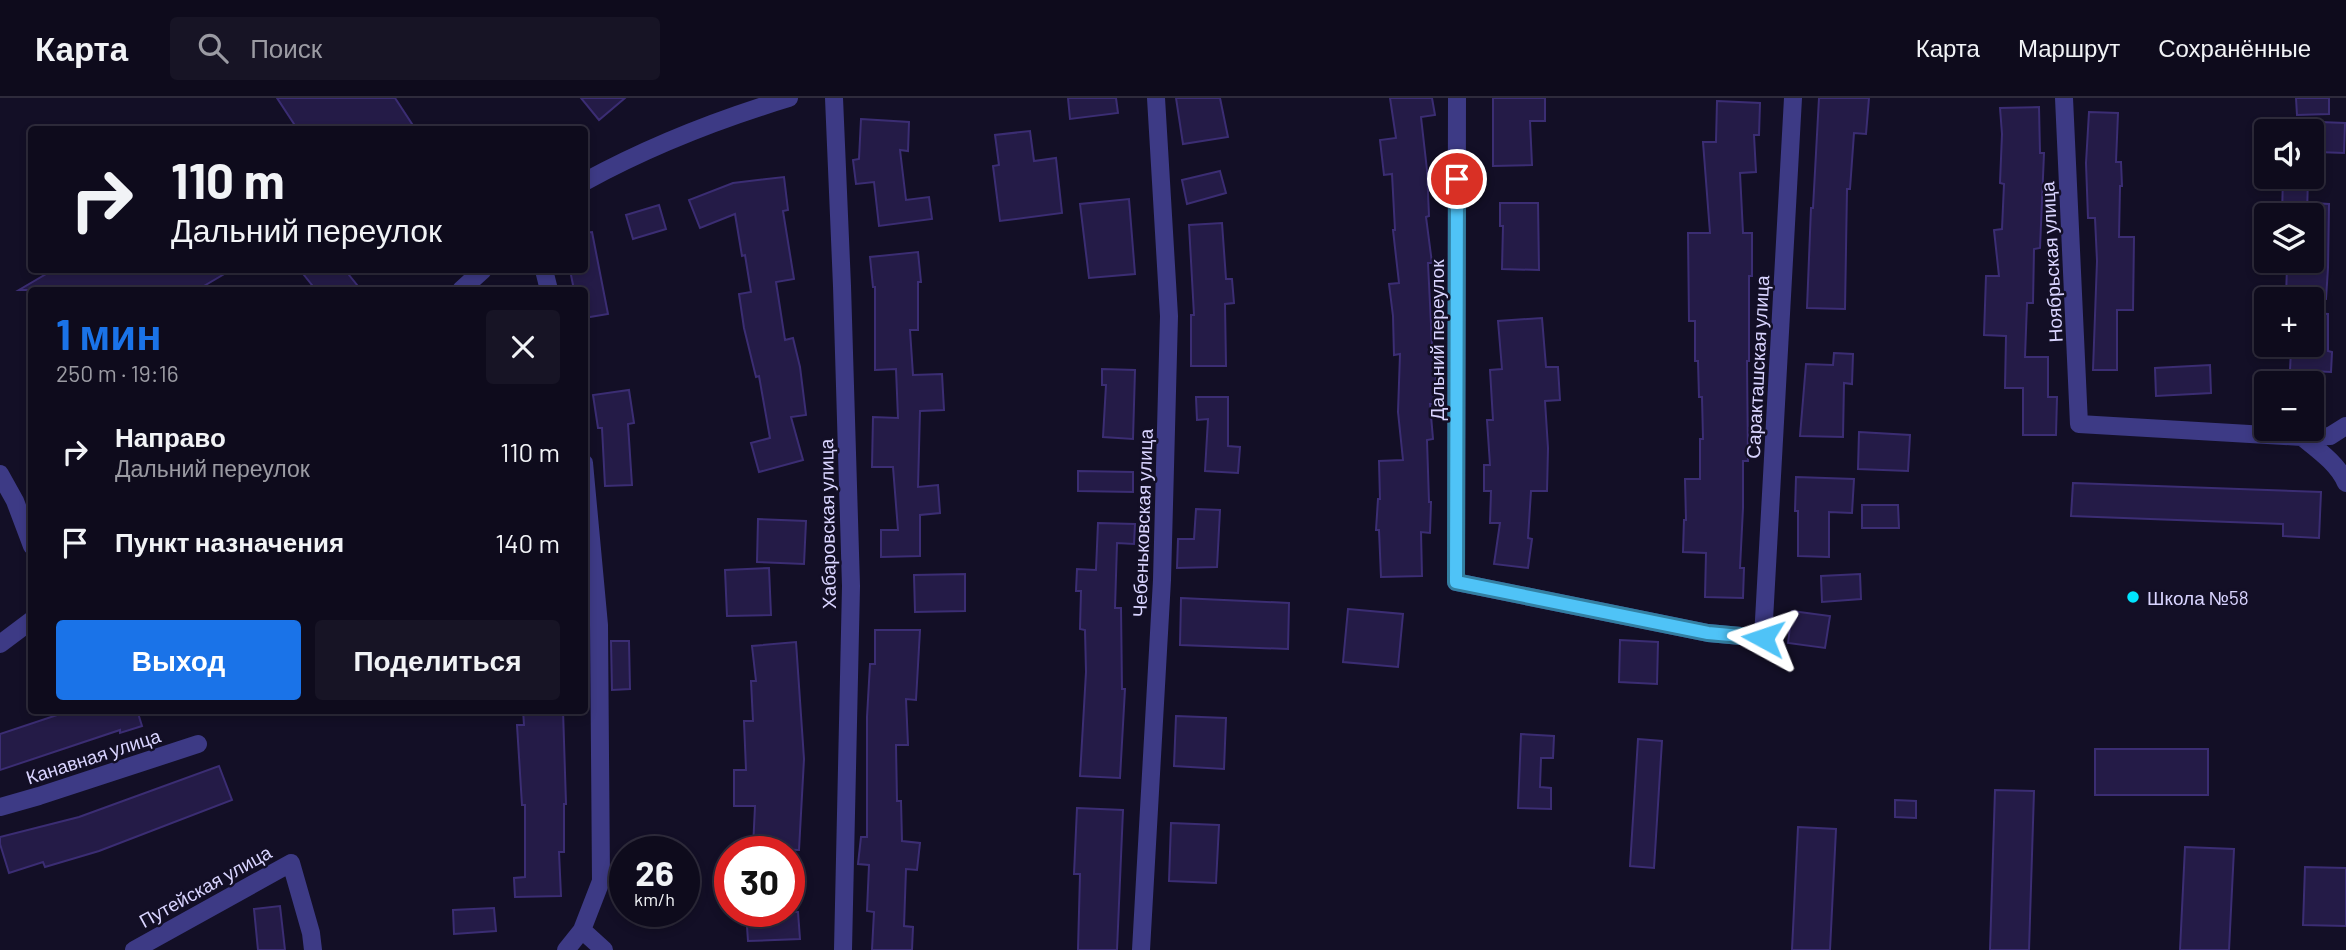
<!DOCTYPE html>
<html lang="ru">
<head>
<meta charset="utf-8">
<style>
  :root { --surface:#0e0b1c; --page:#171425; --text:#f1f3f6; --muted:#9b9ba3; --line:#2e2b3b; --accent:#1a73e8 }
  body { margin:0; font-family:Barlow,sans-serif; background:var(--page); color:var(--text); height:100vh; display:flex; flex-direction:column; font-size:26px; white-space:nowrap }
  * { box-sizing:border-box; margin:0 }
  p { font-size:23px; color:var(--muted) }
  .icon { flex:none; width:38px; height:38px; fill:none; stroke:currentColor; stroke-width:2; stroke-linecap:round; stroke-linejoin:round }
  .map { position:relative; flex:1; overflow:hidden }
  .drawer { position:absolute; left:28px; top:189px; width:560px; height:427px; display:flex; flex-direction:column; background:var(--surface); border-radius:7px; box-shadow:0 4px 10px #0003,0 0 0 2px var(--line) }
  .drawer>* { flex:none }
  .top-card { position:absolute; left:28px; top:28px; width:560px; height:147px; border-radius:7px; box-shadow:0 4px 10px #0003,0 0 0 2px var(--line); background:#0e0b1c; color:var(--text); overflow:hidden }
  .buttons { position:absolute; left:2254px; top:21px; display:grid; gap:14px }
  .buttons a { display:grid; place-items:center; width:70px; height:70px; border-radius:7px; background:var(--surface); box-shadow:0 4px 10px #0003,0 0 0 2px var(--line); font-size:35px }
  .speed { position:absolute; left:609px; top:738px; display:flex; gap:14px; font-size:35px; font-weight:700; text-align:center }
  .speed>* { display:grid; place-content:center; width:91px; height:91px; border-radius:50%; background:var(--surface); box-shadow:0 4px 10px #0003,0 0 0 2px var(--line); line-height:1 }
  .speed small { font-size:18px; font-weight:400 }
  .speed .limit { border:10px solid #d22; background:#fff; color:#111 }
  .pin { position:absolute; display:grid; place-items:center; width:60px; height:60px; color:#fff; margin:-30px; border:4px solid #fff; border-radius:50%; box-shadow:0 2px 7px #0007 }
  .me { position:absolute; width:77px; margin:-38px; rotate:275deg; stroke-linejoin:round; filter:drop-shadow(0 0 5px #0008) }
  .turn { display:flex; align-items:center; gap:24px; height:147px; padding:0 28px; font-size:32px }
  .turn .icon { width:91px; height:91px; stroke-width:2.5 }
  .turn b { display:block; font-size:49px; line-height:60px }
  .round { display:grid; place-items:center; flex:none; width:74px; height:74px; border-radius:7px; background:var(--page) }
  .overview { display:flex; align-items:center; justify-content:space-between; height:119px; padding:0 28px }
  h1 { font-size:42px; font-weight:700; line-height:52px; color:var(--accent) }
  .primary-button { display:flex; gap:14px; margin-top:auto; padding:14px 28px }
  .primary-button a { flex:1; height:80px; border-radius:7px; background:var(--accent); color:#fff; font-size:28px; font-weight:700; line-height:80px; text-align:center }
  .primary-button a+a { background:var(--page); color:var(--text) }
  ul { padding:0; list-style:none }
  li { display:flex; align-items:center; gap:21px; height:91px; padding:0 28px }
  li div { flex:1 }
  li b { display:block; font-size:26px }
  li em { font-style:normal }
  header { display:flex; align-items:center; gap:42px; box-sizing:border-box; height:98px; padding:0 35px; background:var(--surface); border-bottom:2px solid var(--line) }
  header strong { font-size:33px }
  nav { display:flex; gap:38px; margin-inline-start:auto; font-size:24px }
  .search { width:490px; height:63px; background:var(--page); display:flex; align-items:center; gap:18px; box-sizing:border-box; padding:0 24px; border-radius:7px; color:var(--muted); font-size:26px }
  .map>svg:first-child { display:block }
</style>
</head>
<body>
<header>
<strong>Карта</strong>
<div class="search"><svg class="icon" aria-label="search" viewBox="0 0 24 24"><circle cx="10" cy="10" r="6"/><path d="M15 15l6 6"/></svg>Поиск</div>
<nav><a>Карта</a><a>Маршрут</a><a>Сохранённые</a></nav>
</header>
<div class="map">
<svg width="2346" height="852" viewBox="0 0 2346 852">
  <rect width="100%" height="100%" fill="#130f26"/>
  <path fill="#241b47" stroke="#3b2d73" stroke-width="2" d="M 277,0 L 395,0 L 416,32 L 298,32 Z
    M 581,0 L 625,0 L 599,22 Z
    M 1068,0 L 1116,0 L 1118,15 L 1070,21 Z
    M 1176,0 L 1220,0 L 1228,39 L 1183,46 Z
    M 1390,0 L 1432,0 L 1435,17 L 1421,19 L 1427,72 L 1429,118 L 1426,119 L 1432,165 L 1428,165 L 1433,267 L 1436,267 L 1435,306 L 1430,306 L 1433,341 L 1427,342 L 1429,404 L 1431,404 L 1430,435 L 1421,434 L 1422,478 L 1381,479 L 1379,432 L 1376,432 L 1378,401 L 1380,401 L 1379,363 L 1403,362 L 1398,314 L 1400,256 L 1394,257 L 1393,218 L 1389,186 L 1399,185 L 1393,132 L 1395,132 L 1392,76 L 1384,77 L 1380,42 L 1396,40 Z
    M 1493,0 L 1545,0 L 1545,23 L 1530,23 L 1532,67 L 1493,68 Z
    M 1819,0 L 1869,0 L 1866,36 L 1854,35 L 1850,91 L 1847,91 L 1845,211 L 1807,210 L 1811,110 L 1813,110 Z
    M 2296,0 L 2329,0 L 2329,16 L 2297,17 Z
    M 1717,3 L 1760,5 L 1759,37 L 1754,37 L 1756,74 L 1740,75 L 1743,135 L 1752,135 L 1752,178 L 1749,178 L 1749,263 L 1747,263 L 1748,363 L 1743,363 L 1743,410 L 1740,470 L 1744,470 L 1743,500 L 1705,499 L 1706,455 L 1683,454 L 1684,422 L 1686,422 L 1685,381 L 1700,381 L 1700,341 L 1703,341 L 1702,299 L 1699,299 L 1698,263 L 1695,263 L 1695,223 L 1689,223 L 1688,135 L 1710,135 L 1703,44 L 1716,44 Z
    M 2039,9 L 2040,55 L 2044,55 L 2040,150 L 2034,151 L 2033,205 L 2027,205 L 2025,259 L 2048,259 L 2048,299 L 2057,299 L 2056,337 L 2023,337 L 2023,290 L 2005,290 L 2006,238 L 1984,237 L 1986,178 L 1999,178 L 1994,132 L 2002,131 L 2004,86 L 2000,85 L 2002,36 L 2000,10 Z
    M 2089,14 L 2118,15 L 2116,64 L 2121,64 L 2122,88 L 2120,88 L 2119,139 L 2134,139 L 2133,212 L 2117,212 L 2117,272 L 2093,272 L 2097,163 L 2095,120 L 2088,120 L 2086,65 Z
    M 861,21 L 909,24 L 908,53 L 900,52 L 906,102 L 929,99 L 932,121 L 879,128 L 874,84 L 856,86 L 853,62 L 859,61 Z
    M 2320,24 L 2345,25 L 2344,55 L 2318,54 Z
    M 1030,33 L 1034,63 L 1056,60 L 1062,115 L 1000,123 L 993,68 L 999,67 L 995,37 Z
    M 1220,73 L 1226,95 L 1187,106 L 1182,82 Z
    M 784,79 L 788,112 L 783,113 L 794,181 L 776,184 L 785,242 L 793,240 L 800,269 L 806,317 L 791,319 L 803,362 L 759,374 L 751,345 L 770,340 L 759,278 L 756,279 L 744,230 L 739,196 L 751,194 L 745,157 L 742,158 L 735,116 L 700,130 L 689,102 L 733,85 Z
    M 2283,79 L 2308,79 L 2307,117 L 2282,117 Z
    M 1129,101 L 1135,176 L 1089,180 L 1080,106 Z
    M 1500,105 L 1538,105 L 1539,172 L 1502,171 L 1503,128 L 1500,128 Z
    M 2312,105 L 2329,106 L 2328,170 L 2326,201 L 2286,198 L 2287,169 L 2312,170 Z
    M 659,107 L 666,131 L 633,141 L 626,117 Z
    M 1222,125 L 1226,181 L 1232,181 L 1234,205 L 1225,206 L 1226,268 L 1191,268 L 1191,217 L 1194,217 L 1189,127 Z
    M 592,134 L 608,216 L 584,220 L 584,192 L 574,192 L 570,172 L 584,172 L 584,135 Z
    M 918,154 L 921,184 L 918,184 L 918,232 L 910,232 L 913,277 L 942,276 L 944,312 L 920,313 L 918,389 L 938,387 L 940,415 L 920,417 L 920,458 L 881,459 L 881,432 L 898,432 L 893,369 L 872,369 L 873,319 L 898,320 L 896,271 L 875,272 L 875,189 L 873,189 L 870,159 Z
    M 53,172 L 231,172 L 197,192 L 19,192 Z
    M 300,172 L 345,172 L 361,192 L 316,192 Z
    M 2312,215 L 2328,216 L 2328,253 L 2332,254 L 2331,274 L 2290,272 L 2291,252 L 2312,253 Z
    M 1542,220 L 1546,269 L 1558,269 L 1560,302 L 1545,303 L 1548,350 L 1547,393 L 1531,393 L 1528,440 L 1532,441 L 1528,470 L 1494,466 L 1500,425 L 1490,425 L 1491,393 L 1484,393 L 1484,367 L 1490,367 L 1487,322 L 1493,322 L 1490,272 L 1502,271 L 1498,223 Z
    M 1834,255 L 1853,256 L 1852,286 L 1844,285 L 1843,339 L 1800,338 L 1806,266 L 1833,267 Z
    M 2210,267 L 2211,295 L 2156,298 L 2155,270 Z
    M 1102,271 L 1135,272 L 1133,341 L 1103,339 L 1106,287 L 1102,287 Z
    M 629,292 L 634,325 L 628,326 L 632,387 L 605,388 L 602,330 L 598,330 L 593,297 Z
    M 1196,299 L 1228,299 L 1228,348 L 1240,349 L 1238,375 L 1205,373 L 1208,321 L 1197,322 Z
    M 1859,334 L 1910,337 L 1908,373 L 1858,371 Z
    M 1078,373 L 1133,374 L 1133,394 L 1078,393 Z
    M 1796,379 L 1854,381 L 1852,415 L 1829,414 L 1829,459 L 1798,458 L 1798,413 L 1795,413 Z
    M 2073,385 L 2321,394 L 2319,440 L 2283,438 L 2283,426 L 2071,418 Z
    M 1862,407 L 1898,407 L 1899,430 L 1862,430 Z
    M 1196,411 L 1220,412 L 1217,469 L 1177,470 L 1178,441 L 1194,441 Z
    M 758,421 L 806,423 L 804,466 L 757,464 Z
    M 1098,425 L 1135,426 L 1134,446 L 1117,445 L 1115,510 L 1121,510 L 1122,591 L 1125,591 L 1120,680 L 1080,678 L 1086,574 L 1085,532 L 1080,531 L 1081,493 L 1076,493 L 1077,471 L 1096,472 Z
    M 769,470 L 771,517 L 727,518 L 725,472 Z
    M 965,476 L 965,513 L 915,514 L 914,477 Z
    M 1860,476 L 1861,501 L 1822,504 L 1821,478 Z
    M 1181,500 L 1289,505 L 1288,551 L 1180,547 Z
    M 1348,511 L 1403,516 L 1398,569 L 1343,564 Z
    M 1792,513 L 1830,518 L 1825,550 L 1788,545 Z
    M 875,532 L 920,532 L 916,602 L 906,601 L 908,647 L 896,647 L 897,703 L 901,703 L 902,743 L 920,745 L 917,772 L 906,771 L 904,828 L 913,829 L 912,852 L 872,852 L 874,814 L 867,813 L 869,767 L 858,766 L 861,739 L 867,739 L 867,619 L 870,566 L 875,566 Z
    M 1620,542 L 1658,544 L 1657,586 L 1619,584 Z
    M 611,543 L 629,543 L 630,591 L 612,592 Z
    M 796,544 L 804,661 L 799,752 L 753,750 L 755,708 L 734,708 L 734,672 L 746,672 L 744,623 L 753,623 L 751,583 L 756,583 L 752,548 Z
    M 72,612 L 137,612 L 142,628 L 120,635 L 120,632 L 0,672 L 0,636 Z
    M 523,612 L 563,612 L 566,706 L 564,706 L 564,754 L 559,754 L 561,798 L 515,799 L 514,780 L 525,779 L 525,707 L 522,707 L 517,627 L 524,627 Z
    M 1176,618 L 1226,620 L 1224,671 L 1174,668 Z
    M 1521,636 L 1554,638 L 1553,660 L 1541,660 L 1540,689 L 1551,690 L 1551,711 L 1518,710 Z
    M 1638,641 L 1662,643 L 1654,770 L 1630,768 Z
    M 2095,651 L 2208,651 L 2208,697 L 2095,697 Z
    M 219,668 L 232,702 L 99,753 L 45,769 L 43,764 L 9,775 L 0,746 L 0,739 L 79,719 Z
    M 1995,692 L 2034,693 L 2029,852 L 1990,852 Z
    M 1895,702 L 1916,703 L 1916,720 L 1895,719 Z
    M 1077,710 L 1123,712 L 1117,852 L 1078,852 L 1080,776 L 1074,776 Z
    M 1171,725 L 1219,727 L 1216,785 L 1169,783 Z
    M 1798,729 L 1836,731 L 1830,852 L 1792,852 Z
    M 2185,749 L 2234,751 L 2229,852 L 2180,852 Z
    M 2305,769 L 2346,770 L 2346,828 L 2303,827 Z
    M 280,808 L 285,852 L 258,852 L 254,811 Z
    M 494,810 L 496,833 L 454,836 L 453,812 Z
    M 746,814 L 798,814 L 800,841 L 748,843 Z"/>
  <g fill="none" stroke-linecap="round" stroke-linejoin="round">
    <path stroke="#3d3a85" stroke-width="18" d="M 834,0 L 842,188 L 851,488 L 843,852
      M 1457,0 L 1456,484 L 1708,535 L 1763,540 L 1793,0
      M 2064,0 L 2079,326 L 2302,339 C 2318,352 2338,366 2346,385
      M 544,172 L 549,192
      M 2302,339 L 2330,338 L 2346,328
      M 0,376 L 15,403 L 32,448
      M 0,709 L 39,698 L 198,646
      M 582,832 L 604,852
      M 134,852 L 291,765 L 311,835 L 313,852
      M 566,852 L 582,832 L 601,783 L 599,527 L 584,365"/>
    <path stroke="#3d3a85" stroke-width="18" d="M 584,84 C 648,49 719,21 789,0
      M 461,192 L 483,172
      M 0,546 L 32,522
      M 1141,852 L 1162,482 L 1169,218 L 1156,0"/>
  </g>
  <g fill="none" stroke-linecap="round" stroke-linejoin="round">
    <defs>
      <path id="route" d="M 1457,81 L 1456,484 L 1708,535 L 1763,540"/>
    </defs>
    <use href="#route" stroke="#337fa1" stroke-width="18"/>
    <use href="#route" stroke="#4fc3f7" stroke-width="12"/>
  </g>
  <circle fill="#00e5ff" stroke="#130f26" stroke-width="2.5" cx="2133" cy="499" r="7"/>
  <g text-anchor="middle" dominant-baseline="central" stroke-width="5" stroke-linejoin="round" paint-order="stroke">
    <g font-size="19" fill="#d9d4ff" stroke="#130f26">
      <text transform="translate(2051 164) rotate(-93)">Ноябрьская улица</text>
      <text transform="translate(1436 242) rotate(-90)">Дальний переулок</text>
      <text transform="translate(1757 269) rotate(-87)">Саракташская улица</text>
      <text transform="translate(1142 425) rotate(-88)">Чебеньковская улица</text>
      <text transform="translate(827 426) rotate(-91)">Хабаровская улица</text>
      <text transform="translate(93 658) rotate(-18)">Канавная улица</text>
      <text transform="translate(205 788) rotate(-29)">Путейская улица</text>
    </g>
    <g font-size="19" fill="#d9d4ff" stroke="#130f26" text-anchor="start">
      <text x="2147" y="499">Школа №58</text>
    </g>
  </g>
</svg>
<div class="buttons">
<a><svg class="icon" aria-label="sound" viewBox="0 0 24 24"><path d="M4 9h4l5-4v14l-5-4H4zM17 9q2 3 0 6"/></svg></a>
<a><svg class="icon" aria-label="layers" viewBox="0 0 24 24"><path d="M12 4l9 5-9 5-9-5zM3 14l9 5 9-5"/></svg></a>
<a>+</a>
<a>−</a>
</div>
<div class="speed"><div>26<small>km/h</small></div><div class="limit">30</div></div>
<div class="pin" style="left:1457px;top:81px;background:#d93025"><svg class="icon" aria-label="arrive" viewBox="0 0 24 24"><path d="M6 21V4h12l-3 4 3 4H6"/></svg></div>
<svg class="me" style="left:1763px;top:540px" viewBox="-20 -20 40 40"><path d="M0-17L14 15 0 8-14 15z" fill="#4fc3f7" stroke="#fff" stroke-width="4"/></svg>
<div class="top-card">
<div class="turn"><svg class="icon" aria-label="right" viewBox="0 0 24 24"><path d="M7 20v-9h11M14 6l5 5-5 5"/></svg><div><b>110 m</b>Дальний переулок</div></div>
</div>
<section class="drawer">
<div class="overview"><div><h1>1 мин</h1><p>250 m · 19:16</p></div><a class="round"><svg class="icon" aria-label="close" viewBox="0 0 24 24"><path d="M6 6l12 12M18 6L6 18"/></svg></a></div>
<ul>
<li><svg class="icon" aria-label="right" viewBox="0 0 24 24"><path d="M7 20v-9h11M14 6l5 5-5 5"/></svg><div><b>Направо</b><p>Дальний переулок</p></div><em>110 m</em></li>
<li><svg class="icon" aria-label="arrive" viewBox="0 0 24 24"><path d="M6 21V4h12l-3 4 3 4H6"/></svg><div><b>Пункт назначения</b></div><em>140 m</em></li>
</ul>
<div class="primary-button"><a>Выход</a><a>Поделиться</a></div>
</section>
</div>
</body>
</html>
